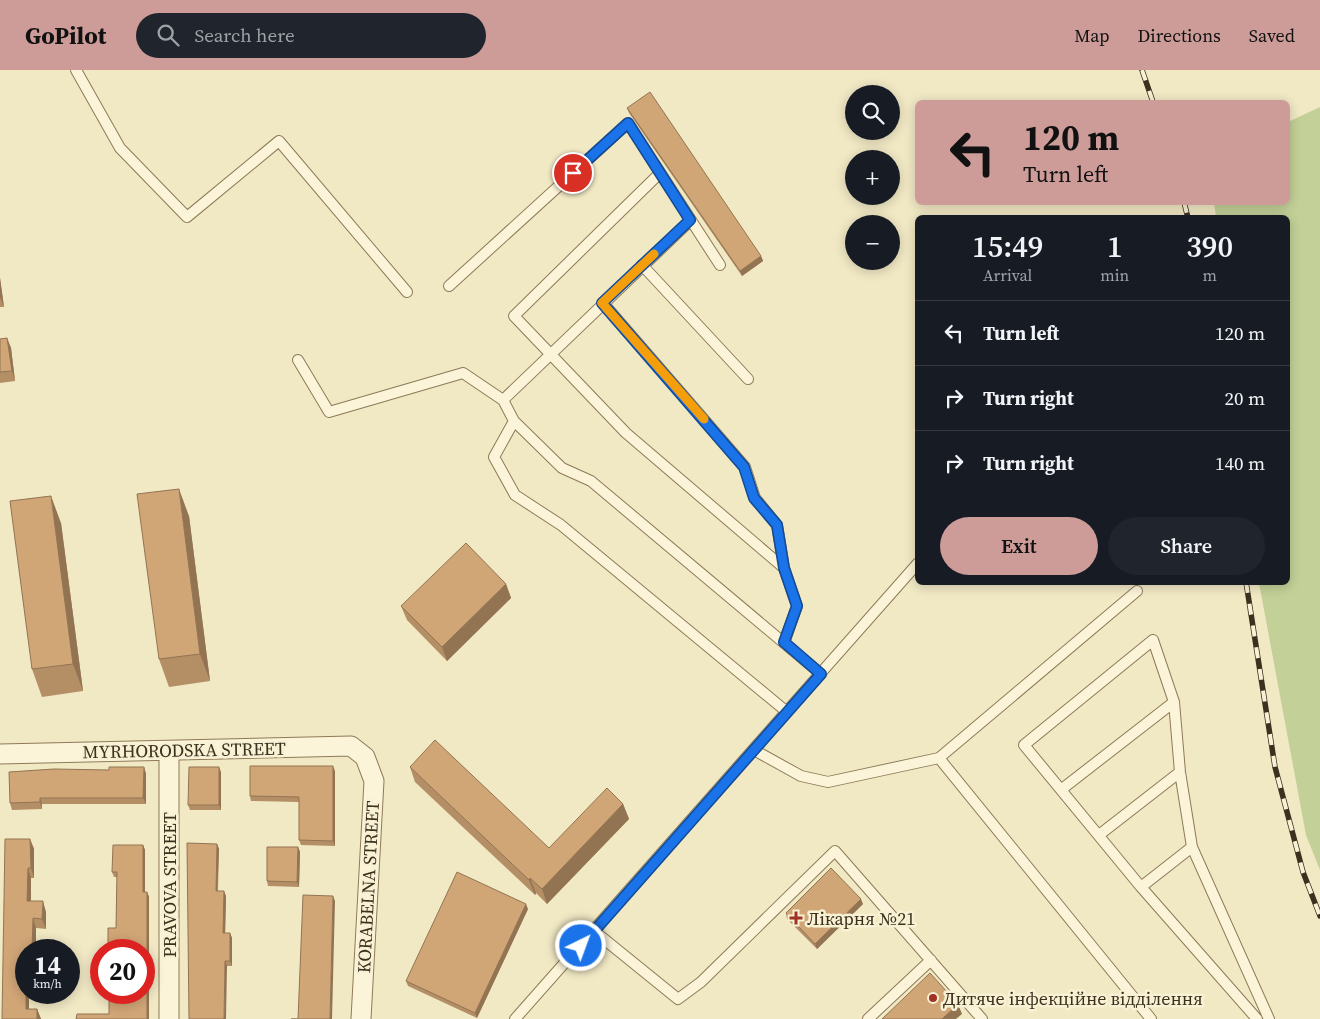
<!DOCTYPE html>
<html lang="en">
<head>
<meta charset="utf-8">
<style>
  :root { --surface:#171b24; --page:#20242c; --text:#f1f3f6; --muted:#9ea1a6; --line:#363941; --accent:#cd9c98 }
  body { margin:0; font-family:"Source Serif 4",serif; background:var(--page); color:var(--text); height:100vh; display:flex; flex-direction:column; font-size:19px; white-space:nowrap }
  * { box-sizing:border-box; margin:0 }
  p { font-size:16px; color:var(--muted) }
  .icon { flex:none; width:28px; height:28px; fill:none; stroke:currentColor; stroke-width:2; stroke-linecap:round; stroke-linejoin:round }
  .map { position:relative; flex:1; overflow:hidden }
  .panel { position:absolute; left:915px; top:145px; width:375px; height:370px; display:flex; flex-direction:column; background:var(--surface); border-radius:8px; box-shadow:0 2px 12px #0003 }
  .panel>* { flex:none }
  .guide { position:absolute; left:915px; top:30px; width:375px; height:105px; border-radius:8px; box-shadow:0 2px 12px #0003; background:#cd9c98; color:#111; overflow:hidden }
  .tools { position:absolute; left:845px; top:15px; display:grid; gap:10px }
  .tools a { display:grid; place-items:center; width:55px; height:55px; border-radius:50%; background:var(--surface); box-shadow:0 2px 12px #0003; font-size:25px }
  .speed { position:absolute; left:15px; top:869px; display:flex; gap:10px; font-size:25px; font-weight:700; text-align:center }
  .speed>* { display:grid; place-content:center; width:65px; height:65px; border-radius:50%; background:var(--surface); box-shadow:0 2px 12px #0003; line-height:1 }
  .speed small { font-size:12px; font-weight:400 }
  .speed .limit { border:8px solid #d22; background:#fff; color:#111 }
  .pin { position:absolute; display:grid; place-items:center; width:42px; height:42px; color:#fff; margin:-21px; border:2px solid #fff; border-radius:50%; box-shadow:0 1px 5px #0007 }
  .me { position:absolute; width:55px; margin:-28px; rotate:42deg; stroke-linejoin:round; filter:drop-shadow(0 0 4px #0008) }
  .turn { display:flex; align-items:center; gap:18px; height:105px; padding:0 25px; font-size:22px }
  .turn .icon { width:65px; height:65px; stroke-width:2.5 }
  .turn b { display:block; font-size:35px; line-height:42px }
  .eta { display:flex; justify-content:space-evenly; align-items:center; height:85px; text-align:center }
  .eta b { font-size:30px; font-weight:600; line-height:35px }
  .action { display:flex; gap:10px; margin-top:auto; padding:10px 25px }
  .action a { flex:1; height:58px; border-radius:30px; background:var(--accent); color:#111; font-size:20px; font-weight:600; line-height:58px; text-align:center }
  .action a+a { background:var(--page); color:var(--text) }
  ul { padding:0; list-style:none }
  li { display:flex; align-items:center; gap:15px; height:65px; padding:0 25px; border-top:1px solid var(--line) }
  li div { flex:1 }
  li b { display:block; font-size:19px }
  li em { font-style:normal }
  header { display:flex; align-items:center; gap:30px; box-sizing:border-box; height:70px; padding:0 25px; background:var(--accent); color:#111 }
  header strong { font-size:24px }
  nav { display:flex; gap:28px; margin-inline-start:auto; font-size:18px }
  .search { width:350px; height:45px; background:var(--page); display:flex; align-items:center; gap:12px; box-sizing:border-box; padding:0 18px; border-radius:28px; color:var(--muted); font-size:19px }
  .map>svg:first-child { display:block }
</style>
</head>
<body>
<header>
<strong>GoPilot</strong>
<div class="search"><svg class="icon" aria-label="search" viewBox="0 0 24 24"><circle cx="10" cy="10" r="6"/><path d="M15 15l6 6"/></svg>Search here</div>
<nav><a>Map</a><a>Directions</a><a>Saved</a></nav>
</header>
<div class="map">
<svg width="1320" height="949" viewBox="0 0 1320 949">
  <rect width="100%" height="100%" fill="#f1e8c4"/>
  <path fill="#c3d097" d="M 1320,37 L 1320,800 L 1306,765 L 1259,513 L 1288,512 L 1288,148 L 1216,147 L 1214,133 L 1288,132 L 1288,52 Z"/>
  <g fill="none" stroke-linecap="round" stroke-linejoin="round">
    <defs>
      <path id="lane" d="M 76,0 L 120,78 L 187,147 L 279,71 L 407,222
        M 660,103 L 514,246 L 626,363 L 784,498 L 797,536 L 784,573
        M 642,195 L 748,309
        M 449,216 L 628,53 L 720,195
        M 603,233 L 745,397 L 755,428 L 777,455 L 784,498
        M 298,290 L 329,342 L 463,303 L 503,330 L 514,351 L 562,398 L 591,411 L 821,604
        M 503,330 L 691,150
        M 514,351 L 494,387 L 515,425 L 561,455 L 787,642
        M 1137,521 L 939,688 L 1151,949
        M 754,680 L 801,706 L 828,712 L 939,688
        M 1062,719 L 1174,632
        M 1099,765 L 1180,702
        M 1141,817 L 1192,777
        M 594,861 L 678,929 L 701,912 L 835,781 L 982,949
        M 515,949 L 918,493
        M 868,949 L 931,890
        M 1257,949 L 1141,817 L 1024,675 L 1153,570 L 1174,632 L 1180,702 L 1192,777 L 1269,949"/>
      <path id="street" d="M 0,684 L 351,676 L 365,687 L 374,711 L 361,949
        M 169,949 L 169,681"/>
    </defs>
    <use href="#lane" stroke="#8d7a59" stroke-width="12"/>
    <use href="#street" stroke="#8d7a59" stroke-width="21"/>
    <use href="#lane" stroke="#fbf4d8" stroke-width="10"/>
    <use href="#street" stroke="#fbf4d8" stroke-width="19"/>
    <defs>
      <path id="rail" d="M 1142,0 L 1153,32
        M 1184,132 L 1188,148
        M 1246,512 L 1275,697 L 1303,802 L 1320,846"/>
    </defs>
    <use href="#rail" stroke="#3c301e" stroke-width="5.5"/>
    <use href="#rail" stroke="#f8f1d4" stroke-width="4" stroke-dasharray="11" stroke-linecap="butt"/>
  </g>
  <path fill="#b48f66" d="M 627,38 L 761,186 L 763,191 L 742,206 L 629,43 Z
    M 0,208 L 4,237 L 0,237 Z
    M 7,268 L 11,278 L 15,311 L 0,313 L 0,269 Z
    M 189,446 L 210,611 L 169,617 L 159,589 Z
    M 61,453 L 83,621 L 42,627 L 32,599 Z
    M 506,514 L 511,528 L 447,591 L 407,550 L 401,536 Z
    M 144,697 L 146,704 L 146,734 L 42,734 L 42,739 L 12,740 L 10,733 L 109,700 Z
    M 410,697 L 549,778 L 623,734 L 629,749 L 547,834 L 536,823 L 535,825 L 415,712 Z
    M 335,701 L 335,776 L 301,775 L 299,770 L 299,732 L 251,731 L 250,726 Z
    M 221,702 L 221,740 L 190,740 L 188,735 Z
    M 30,769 L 34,779 L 34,808 L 31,808 L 31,831 L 46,842 L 46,859 L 36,858 L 26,880 L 26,922 L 29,939 L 37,939 L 41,949 L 2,949 Z
    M 217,774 L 219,779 L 218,821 L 226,826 L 225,863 L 230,863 L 232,868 L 232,896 L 227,896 L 189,949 Z
    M 143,775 L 145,780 L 145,822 L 147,822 L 149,827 L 149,949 L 76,949 L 109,944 L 116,858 L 117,807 L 114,807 L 112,802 Z
    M 298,777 L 300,782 L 299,817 L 268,816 L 267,811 Z
    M 863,834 L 817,879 L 787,849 L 786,843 Z
    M 528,839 L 477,948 L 408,916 L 406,911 Z"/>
  <path fill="#927453" d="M 761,186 L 763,191 L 742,206 L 740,201 Z
    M 0,208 L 4,237 L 0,227 Z
    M 7,268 L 11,278 L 15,311 L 12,301 Z
    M 179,419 L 189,446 L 210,611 L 200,584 Z
    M 51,426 L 61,453 L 83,621 L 73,594 Z
    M 506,514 L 511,528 L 447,591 L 442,577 Z
    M 333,696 L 335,701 L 335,776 L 333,771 Z
    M 144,697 L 146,704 L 146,734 L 143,728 Z
    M 219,697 L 221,702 L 221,740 L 219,735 Z
    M 40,728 L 42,734 L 42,739 L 40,732 Z
    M 623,734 L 629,749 L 547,834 L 542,819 Z
    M 30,769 L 34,779 L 34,808 L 31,798 Z
    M 217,774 L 219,779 L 217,826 L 216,821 Z
    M 143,775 L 145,780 L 145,827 L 143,822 Z
    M 298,777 L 300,782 L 299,817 L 297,812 Z
    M 28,798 L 31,808 L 31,841 L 27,831 Z
    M 530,808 L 536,823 L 535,825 L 529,810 Z
    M 224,821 L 226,826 L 225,868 L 223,863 Z
    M 147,822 L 149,827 L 149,949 L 147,949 Z
    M 333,826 L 335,831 L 332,949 L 330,949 Z
    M 861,829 L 863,834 L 817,879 L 815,874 Z
    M 43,831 L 46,842 L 46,859 L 42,849 Z
    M 526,834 L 528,839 L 477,948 L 475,943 Z
    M 33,848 L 36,858 L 36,880 L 32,880 Z
    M 230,863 L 232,868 L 232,896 L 230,891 Z
    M 26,888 L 26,922 L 29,922 L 29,949 L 26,939 Z
    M 225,891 L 227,896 L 226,949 L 224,949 Z
    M 958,934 L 962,944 L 956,949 L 942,949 Z
    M 37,939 L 41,949 L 37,949 Z"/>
  <path fill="#d1a677" stroke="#927453" d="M 650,22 L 761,186 L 740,201 L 627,38 Z
    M 7,268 L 12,301 L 0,302 L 0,269 Z
    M 179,419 L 200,584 L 159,589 L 137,424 Z
    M 51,426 L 73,594 L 32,599 L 10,431 Z
    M 466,473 L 506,514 L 442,577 L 401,536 Z
    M 435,670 L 549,778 L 607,718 L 623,734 L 542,819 L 530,808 L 529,810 L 410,697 Z
    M 250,696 L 333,696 L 333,771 L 299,770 L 299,727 L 250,726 Z
    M 109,697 L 144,697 L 143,728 L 40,728 L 40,732 L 10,733 L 9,702 L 54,699 L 109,700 Z
    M 189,697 L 219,697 L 219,735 L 188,735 Z
    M 5,769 L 30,769 L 31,798 L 28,798 L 27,831 L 43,831 L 42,849 L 33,848 L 32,880 L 26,880 L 26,939 L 37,939 L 37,949 L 2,949 Z
    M 187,773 L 217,774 L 216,821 L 224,821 L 223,863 L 230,863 L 230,891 L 225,891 L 224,949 L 189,949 Z
    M 113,775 L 143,775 L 143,822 L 147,822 L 147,949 L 76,949 L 77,944 L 109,944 L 109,922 L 144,922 L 144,880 L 108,880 L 108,858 L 116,858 L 117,802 L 112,802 Z
    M 267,777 L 298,777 L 297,812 L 267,811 Z
    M 831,798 L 861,829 L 815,874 L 786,843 Z
    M 457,802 L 526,834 L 475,943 L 406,911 Z
    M 303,825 L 333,826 L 330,949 L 291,949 L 298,949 Z
    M 930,903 L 958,934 L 942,949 L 882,949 Z"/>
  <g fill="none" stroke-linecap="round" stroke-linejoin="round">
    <defs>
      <path id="route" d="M 573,103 L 628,53 L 690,150 L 602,233 L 744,397 L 754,428 L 777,455 L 784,498 L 797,536 L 784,572 L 821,604 L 581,876"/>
    </defs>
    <use href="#route" stroke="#114b97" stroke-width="12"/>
    <use href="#route" stroke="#1a73e8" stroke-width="9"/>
    <path stroke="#f59e0b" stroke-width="9" d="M 654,184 L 602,233 L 704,349"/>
  </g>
  <g fill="#a03125" stroke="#f8f1d4" stroke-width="2">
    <path d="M793.5 840.5h5v5h5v5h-5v5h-5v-5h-5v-5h5z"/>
    <circle cx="933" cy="928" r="5"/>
  </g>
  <g text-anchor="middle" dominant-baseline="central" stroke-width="5" stroke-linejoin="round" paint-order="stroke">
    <g font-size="18" fill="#3c301e" stroke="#f8f1d4">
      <text transform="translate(184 680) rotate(-1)">MYRHORODSKA STREET</text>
      <text transform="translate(169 815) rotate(-90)">PRAVOVA STREET</text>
      <text transform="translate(368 817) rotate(-87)">KORABELNA STREET</text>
    </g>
    <g font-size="18" fill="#3c301e" stroke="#f8f1d4" text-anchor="start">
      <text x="807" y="848">Лікарня №21</text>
      <text x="943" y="928">Дитяче інфекційне відділення</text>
    </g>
  </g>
</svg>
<div class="tools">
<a><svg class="icon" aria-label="search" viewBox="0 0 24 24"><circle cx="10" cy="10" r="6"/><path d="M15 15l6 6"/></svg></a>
<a>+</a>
<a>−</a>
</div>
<div class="speed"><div>14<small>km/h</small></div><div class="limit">20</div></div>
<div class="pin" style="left:573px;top:103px;background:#d93025"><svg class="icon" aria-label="arrive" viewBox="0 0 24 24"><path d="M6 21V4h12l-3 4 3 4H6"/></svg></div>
<svg class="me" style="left:581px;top:876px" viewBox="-20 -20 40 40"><circle r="17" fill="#1a73e8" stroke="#fff" stroke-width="3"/><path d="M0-11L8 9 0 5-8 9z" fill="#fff"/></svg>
<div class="guide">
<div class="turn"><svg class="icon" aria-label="left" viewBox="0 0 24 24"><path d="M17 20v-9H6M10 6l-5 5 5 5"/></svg><div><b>120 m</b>Turn left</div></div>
</div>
<section class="panel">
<div class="eta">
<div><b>15:49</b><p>Arrival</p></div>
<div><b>1</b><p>min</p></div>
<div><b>390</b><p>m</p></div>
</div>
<ul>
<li><svg class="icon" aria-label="left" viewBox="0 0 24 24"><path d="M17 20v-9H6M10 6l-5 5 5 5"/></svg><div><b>Turn left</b></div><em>120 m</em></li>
<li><svg class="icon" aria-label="right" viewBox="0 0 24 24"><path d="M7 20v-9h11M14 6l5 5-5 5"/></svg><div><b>Turn right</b></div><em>20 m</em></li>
<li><svg class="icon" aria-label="right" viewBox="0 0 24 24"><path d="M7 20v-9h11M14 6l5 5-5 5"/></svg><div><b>Turn right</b></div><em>140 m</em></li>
</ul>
<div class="action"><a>Exit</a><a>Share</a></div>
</section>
</div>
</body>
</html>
